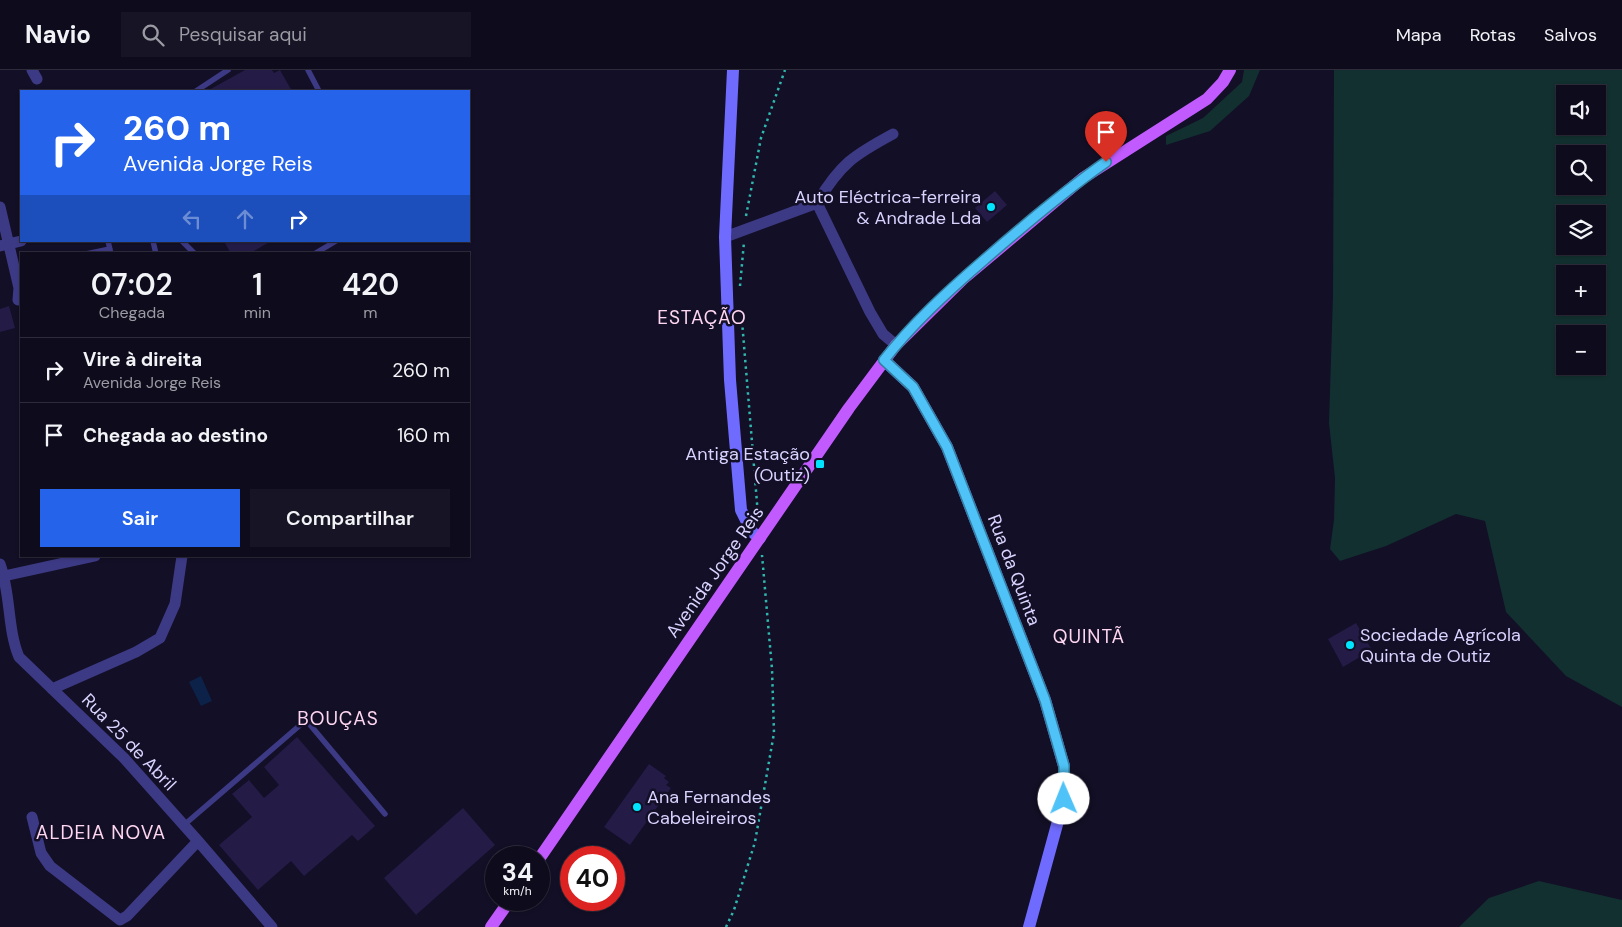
<!DOCTYPE html>
<html lang="pt">
<head>
<meta charset="utf-8">
<style>
  :root { --surface:#0e0b1c; --page:#171425; --text:#f1f3f6; --muted:#9b9ba3; --line:#2e2b3b; --accent:#2563eb }
  body { margin:0; font-family:"DM Sans",sans-serif; background:var(--page); color:var(--text); height:100vh; display:flex; flex-direction:column; font-size:19px; white-space:nowrap }
  * { box-sizing:border-box; margin:0 }
  p { font-size:16px; color:var(--muted) }
  .icon { flex:none; width:28px; height:28px; fill:none; stroke:currentColor; stroke-width:2; stroke-linecap:round; stroke-linejoin:round }
  .map { position:relative; flex:1; overflow:hidden }
  .panel { position:absolute; left:20px; top:182px; width:450px; height:305px; display:flex; flex-direction:column; background:var(--surface); border-radius:0px; box-shadow:0 1px 4px #0004,0 0 0 1px var(--line) }
  .panel>* { flex:none }
  .guide { position:absolute; left:20px; top:20px; width:450px; height:152px; border-radius:0px; box-shadow:0 1px 4px #0004,0 0 0 1px var(--line); background:#2563eb; color:#fff; overflow:hidden }
  .fabs { position:absolute; left:1556px; top:15px; display:grid; gap:10px }
  .fabs a { display:grid; place-items:center; width:50px; height:50px; border-radius:0px; background:var(--surface); box-shadow:0 1px 4px #0004,0 0 0 1px var(--line); font-size:25px }
  .speed { position:absolute; left:485px; top:776px; display:flex; gap:10px; font-size:25px; font-weight:700; text-align:center }
  .speed>* { display:grid; place-content:center; width:65px; height:65px; border-radius:50%; background:var(--surface); box-shadow:0 1px 4px #0004,0 0 0 1px var(--line); line-height:1 }
  .speed small { font-size:12px; font-weight:400 }
  .speed .limit { border:8px solid #d22; background:#fff; color:#111 }
  .pin { position:absolute; display:grid; place-items:center; width:42px; height:42px; color:#fff; margin:-51px -21px; border-radius:50% 50% 50% 0; rotate:-45deg; box-shadow:0 0 5px #0007 }
  .pin .icon { rotate:45deg }
  .me { position:absolute; width:55px; margin:-28px; rotate:359deg; stroke-linejoin:round; filter:drop-shadow(0 0 4px #0008) }
  .turn { display:flex; align-items:center; gap:18px; height:105px; padding:0 20px; font-size:22px }
  .turn .icon { width:65px; height:65px; stroke-width:2.5 }
  .turn b { display:block; font-size:35px; line-height:42px }
  .lanes { display:flex; align-items:center; height:48px; padding:0 20px; background:#0003; justify-content:center; gap:25px; direction:ltr }
  .lanes .off { opacity:.35 }
  .eta { display:flex; justify-content:space-evenly; align-items:center; height:85px; text-align:center }
  .eta b { font-size:30px; font-weight:600; line-height:35px }
  .cta { display:flex; gap:10px; margin-top:auto; padding:10px 20px }
  .cta a { flex:1; height:58px; border-radius:0px; background:var(--accent); color:#fff; font-size:20px; font-weight:600; line-height:58px; text-align:center }
  .cta a+a { background:var(--page); color:var(--text) }
  ul { padding:0; list-style:none }
  li { display:flex; align-items:center; gap:15px; height:65px; padding:0 20px; border-top:1px solid var(--line) }
  li div { flex:1 }
  li b { display:block; font-size:19px }
  li em { font-style:normal }
  header { display:flex; align-items:center; gap:30px; box-sizing:border-box; height:70px; padding:0 25px; background:var(--surface); border-bottom:1px solid var(--line) }
  header strong { font-size:24px }
  nav { display:flex; gap:28px; margin-inline-start:auto; font-size:18px }
  .search { width:350px; height:45px; background:var(--page); display:flex; align-items:center; gap:12px; box-sizing:border-box; padding:0 18px; border-radius:0px; color:var(--muted); font-size:19px }
  .map>svg:first-child { display:block }
</style>
</head>
<body>
<header>
<strong>Navio</strong>
<div class="search"><svg class="icon" aria-label="search" viewBox="0 0 24 24"><circle cx="10" cy="10" r="6"/><path d="M15 15l6 6"/></svg>Pesquisar aqui</div>
<nav><a>Mapa</a><a>Rotas</a><a>Salvos</a></nav>
</header>
<div class="map">
<svg width="1622" height="857" viewBox="0 0 1622 857">
  <rect width="100%" height="100%" fill="#130f26"/>
  <path fill="#12302f" fill-rule="evenodd" d="M 1244,0 L 1260,0 L 1249,26 L 1210,61 L 1166,75 L 1166,66 L 1203,48 L 1242,12 Z
    M 1334,0 L 1622,0 L 1622,637 L 1566,606 L 1506,542 L 1485,451 L 1456,444 L 1386,476 L 1340,491 L 1330,479 L 1334,450 L 1335,408 L 1329,353 L 1333,225 ZM 1565,24 L 1598,24 L 1598,56 L 1565,56 ZM 1565,84 L 1598,84 L 1598,116 L 1565,116 ZM 1565,144 L 1598,144 L 1598,176 L 1565,176 ZM 1565,204 L 1598,204 L 1598,236 L 1565,236 ZM 1565,264 L 1598,264 L 1598,296 L 1565,296 Z
    M 1539,811 L 1622,830 L 1622,857 L 1459,857 L 1489,828 Z"/>
  <path fill="#0c2248" d="M 201,606 L 212,631 L 201,636 L 189,612 Z"/>
  <path fill="#241b47" d="M 245,0 L 272,0 L 274,3 L 280,0 L 292,21 L 207,21 Z
    M 995,121 L 1007,135 L 987,152 L 975,138 Z
    M 224,171 L 271,171 L 249,184 L 231,184 Z
    M 9,236 L 15,258 L 0,262 L 0,239 Z
    M 1356,553 L 1372,580 L 1343,597 L 1328,569 Z
    M 297,667 L 375,756 L 358,771 L 352,765 L 304,806 L 291,791 L 258,820 L 219,775 L 252,747 L 232,724 L 249,710 L 264,728 L 279,715 L 264,697 Z
    M 649,694 L 666,706 L 664,708 L 669,712 L 666,715 L 671,718 L 630,775 L 604,757 Z
    M 463,738 L 495,775 L 416,845 L 384,808 Z"/>
  <g fill="none" stroke-linecap="round" stroke-linejoin="round">
    <path stroke="#2fb8b0" stroke-width="2.5" stroke-dasharray="2.5 4" stroke-linecap="butt" d="M 746,146 L 761,68 L 785,0
      M 740,216 L 744,172
      M 742,251 L 758,445
      M 726,857 L 734,840 L 755,772 L 774,663 L 772,599 L 762,485"/>
    <path stroke="#3d3a85" stroke-width="5.5" d="M 308,0 L 319,21
      M 196,21 L 228,0
      M 108,171 L 111,184
      M 153,171 L 156,184
      M 182,171 L 195,184
      M 86,184 L 110,179
      M 314,184 L 336,171
      M 184,755 L 306,650 L 385,744"/>
    <path stroke="#3d3a85" stroke-width="11" d="M 32,0 L 37,9
      M 817,133 C 840,94 854,85 893,64
      M 0,137 L 19,218 L 18,230
      M 725,167 L 817,133 L 870,242 L 883,264 L 896,275
      M 0,176 L 21,171
      M 0,494 C 11,524 7,558 19,587 L 124,688 L 198,771 L 272,857
      M 4,506 L 95,486
      M 52,619 L 136,582 L 160,568 L 175,534 L 182,486
      M 32,747 L 41,783 L 50,796 L 120,850 L 127,846 L 198,771"/>
    <path stroke="#6f6bff" stroke-width="12" d="M 733,0 L 725,167 L 730,310 L 741,440 L 752,462 L 760,468
      M 884,290 L 913,317 L 947,377 L 1045,630 L 1064,696 L 1064,729 L 1029,857"/>
    <path stroke="#c25bff" stroke-width="12" d="M 539,789 L 849,338 L 896,275 L 963,209 L 1083,108 L 1207,29 L 1223,12 L 1230,0
      M 491,857 L 510,830"/>
  </g>
  <g fill="none" stroke-linecap="round" stroke-linejoin="round">
    <defs>
      <path id="route" d="M 1064,729 L 1064,696 L 1045,630 L 947,377 L 913,317 L 884,290 C 913,253 948,221 984,190 C 1023,156 1063,122 1106,92"/>
    </defs>
    <use href="#route" stroke="#337fa1" stroke-width="12"/>
    <use href="#route" stroke="#4fc3f7" stroke-width="9"/>
  </g>
  <g fill="#00e5ff" stroke="#130f26" stroke-width="2">
    <circle cx="991" cy="137" r="5"/>
    <rect x="815" y="389" width="10" height="10" rx="2.5"/>
    <circle cx="1350" cy="575" r="5"/>
    <circle cx="637" cy="737" r="5"/>
  </g>
  <g text-anchor="middle" dominant-baseline="central" stroke-width="5" stroke-linejoin="round" paint-order="stroke">
    <g font-size="18" fill="#d9d4ff" stroke="#130f26" text-anchor="end">
      <text x="981" y="127">Auto Eléctrica-ferreira<tspan x="981" dy="21">&amp; Andrade Lda</tspan></text>
      <text x="810" y="384">Antiga Estação<tspan x="810" dy="21">(Outiz)</tspan></text>
      <text x="1360" y="565" text-anchor="start">Sociedade Agrícola<tspan x="1360" dy="21">Quinta de Outiz</tspan></text>
      <text x="647" y="727" text-anchor="start">Ana Fernandes<tspan x="647" dy="21">Cabeleireiros</tspan></text>
    </g>
    <g font-size="18" fill="#d9d4ff" stroke="#130f26">
      <text transform="translate(1014 500) rotate(69)">Rua da Quinta</text>
      <text transform="translate(715 502) rotate(-55)">Avenida Jorge Reis</text>
      <text transform="translate(129 672) rotate(46)">Rua 25 de Abril</text>
    </g>
    <g font-size="19" letter-spacing="1" fill="#ffd6f0" stroke="#130f26">
      <text x="702" y="247">ESTAÇÃO</text>
      <text x="1089" y="566">QUINTÃ</text>
      <text x="338" y="648">BOUÇAS</text>
      <text x="101" y="762">ALDEIA NOVA</text>
    </g>
  </g>
</svg>
<div class="fabs">
<a><svg class="icon" aria-label="sound" viewBox="0 0 24 24"><path d="M4 9h4l5-4v14l-5-4H4zM17 9q2 3 0 6"/></svg></a>
<a><svg class="icon" aria-label="search" viewBox="0 0 24 24"><circle cx="10" cy="10" r="6"/><path d="M15 15l6 6"/></svg></a>
<a><svg class="icon" aria-label="layers" viewBox="0 0 24 24"><path d="M12 4l9 5-9 5-9-5zM3 14l9 5 9-5"/></svg></a>
<a>+</a>
<a>−</a>
</div>
<div class="speed"><div>34<small>km/h</small></div><div class="limit">40</div></div>
<div class="pin" style="left:1106px;top:92px;background:#d93025"><svg class="icon" aria-label="arrive" viewBox="0 0 24 24"><path d="M6 21V4h12l-3 4 3 4H6"/></svg></div>
<svg class="me" style="left:1064px;top:729px" viewBox="-20 -20 40 40"><circle r="19" fill="#fff"/><path d="M0-13L10 11 0 6-10 11z" fill="#4fc3f7"/></svg>
<div class="guide">
<div class="turn"><svg class="icon" aria-label="right" viewBox="0 0 24 24"><path d="M7 20v-9h11M14 6l5 5-5 5"/></svg><div><b>260 m</b>Avenida Jorge Reis</div></div>
<div class="lanes"><svg class="icon off" aria-label="left" viewBox="0 0 24 24"><path d="M17 20v-9H6M10 6l-5 5 5 5"/></svg><svg class="icon off" aria-label="ahead" viewBox="0 0 24 24"><path d="M12 20V5M6 11l6-6 6 6"/></svg><svg class="icon" aria-label="right" viewBox="0 0 24 24"><path d="M7 20v-9h11M14 6l5 5-5 5"/></svg></div>
</div>
<section class="panel">
<div class="eta">
<div><b>07:02</b><p>Chegada</p></div>
<div><b>1</b><p>min</p></div>
<div><b>420</b><p>m</p></div>
</div>
<ul>
<li><svg class="icon" aria-label="right" viewBox="0 0 24 24"><path d="M7 20v-9h11M14 6l5 5-5 5"/></svg><div><b>Vire à direita</b><p>Avenida Jorge Reis</p></div><em>260 m</em></li>
<li><svg class="icon" aria-label="arrive" viewBox="0 0 24 24"><path d="M6 21V4h12l-3 4 3 4H6"/></svg><div><b>Chegada ao destino</b></div><em>160 m</em></li>
</ul>
<div class="cta"><a>Sair</a><a>Compartilhar</a></div>
</section>
</div>
</body>
</html>
